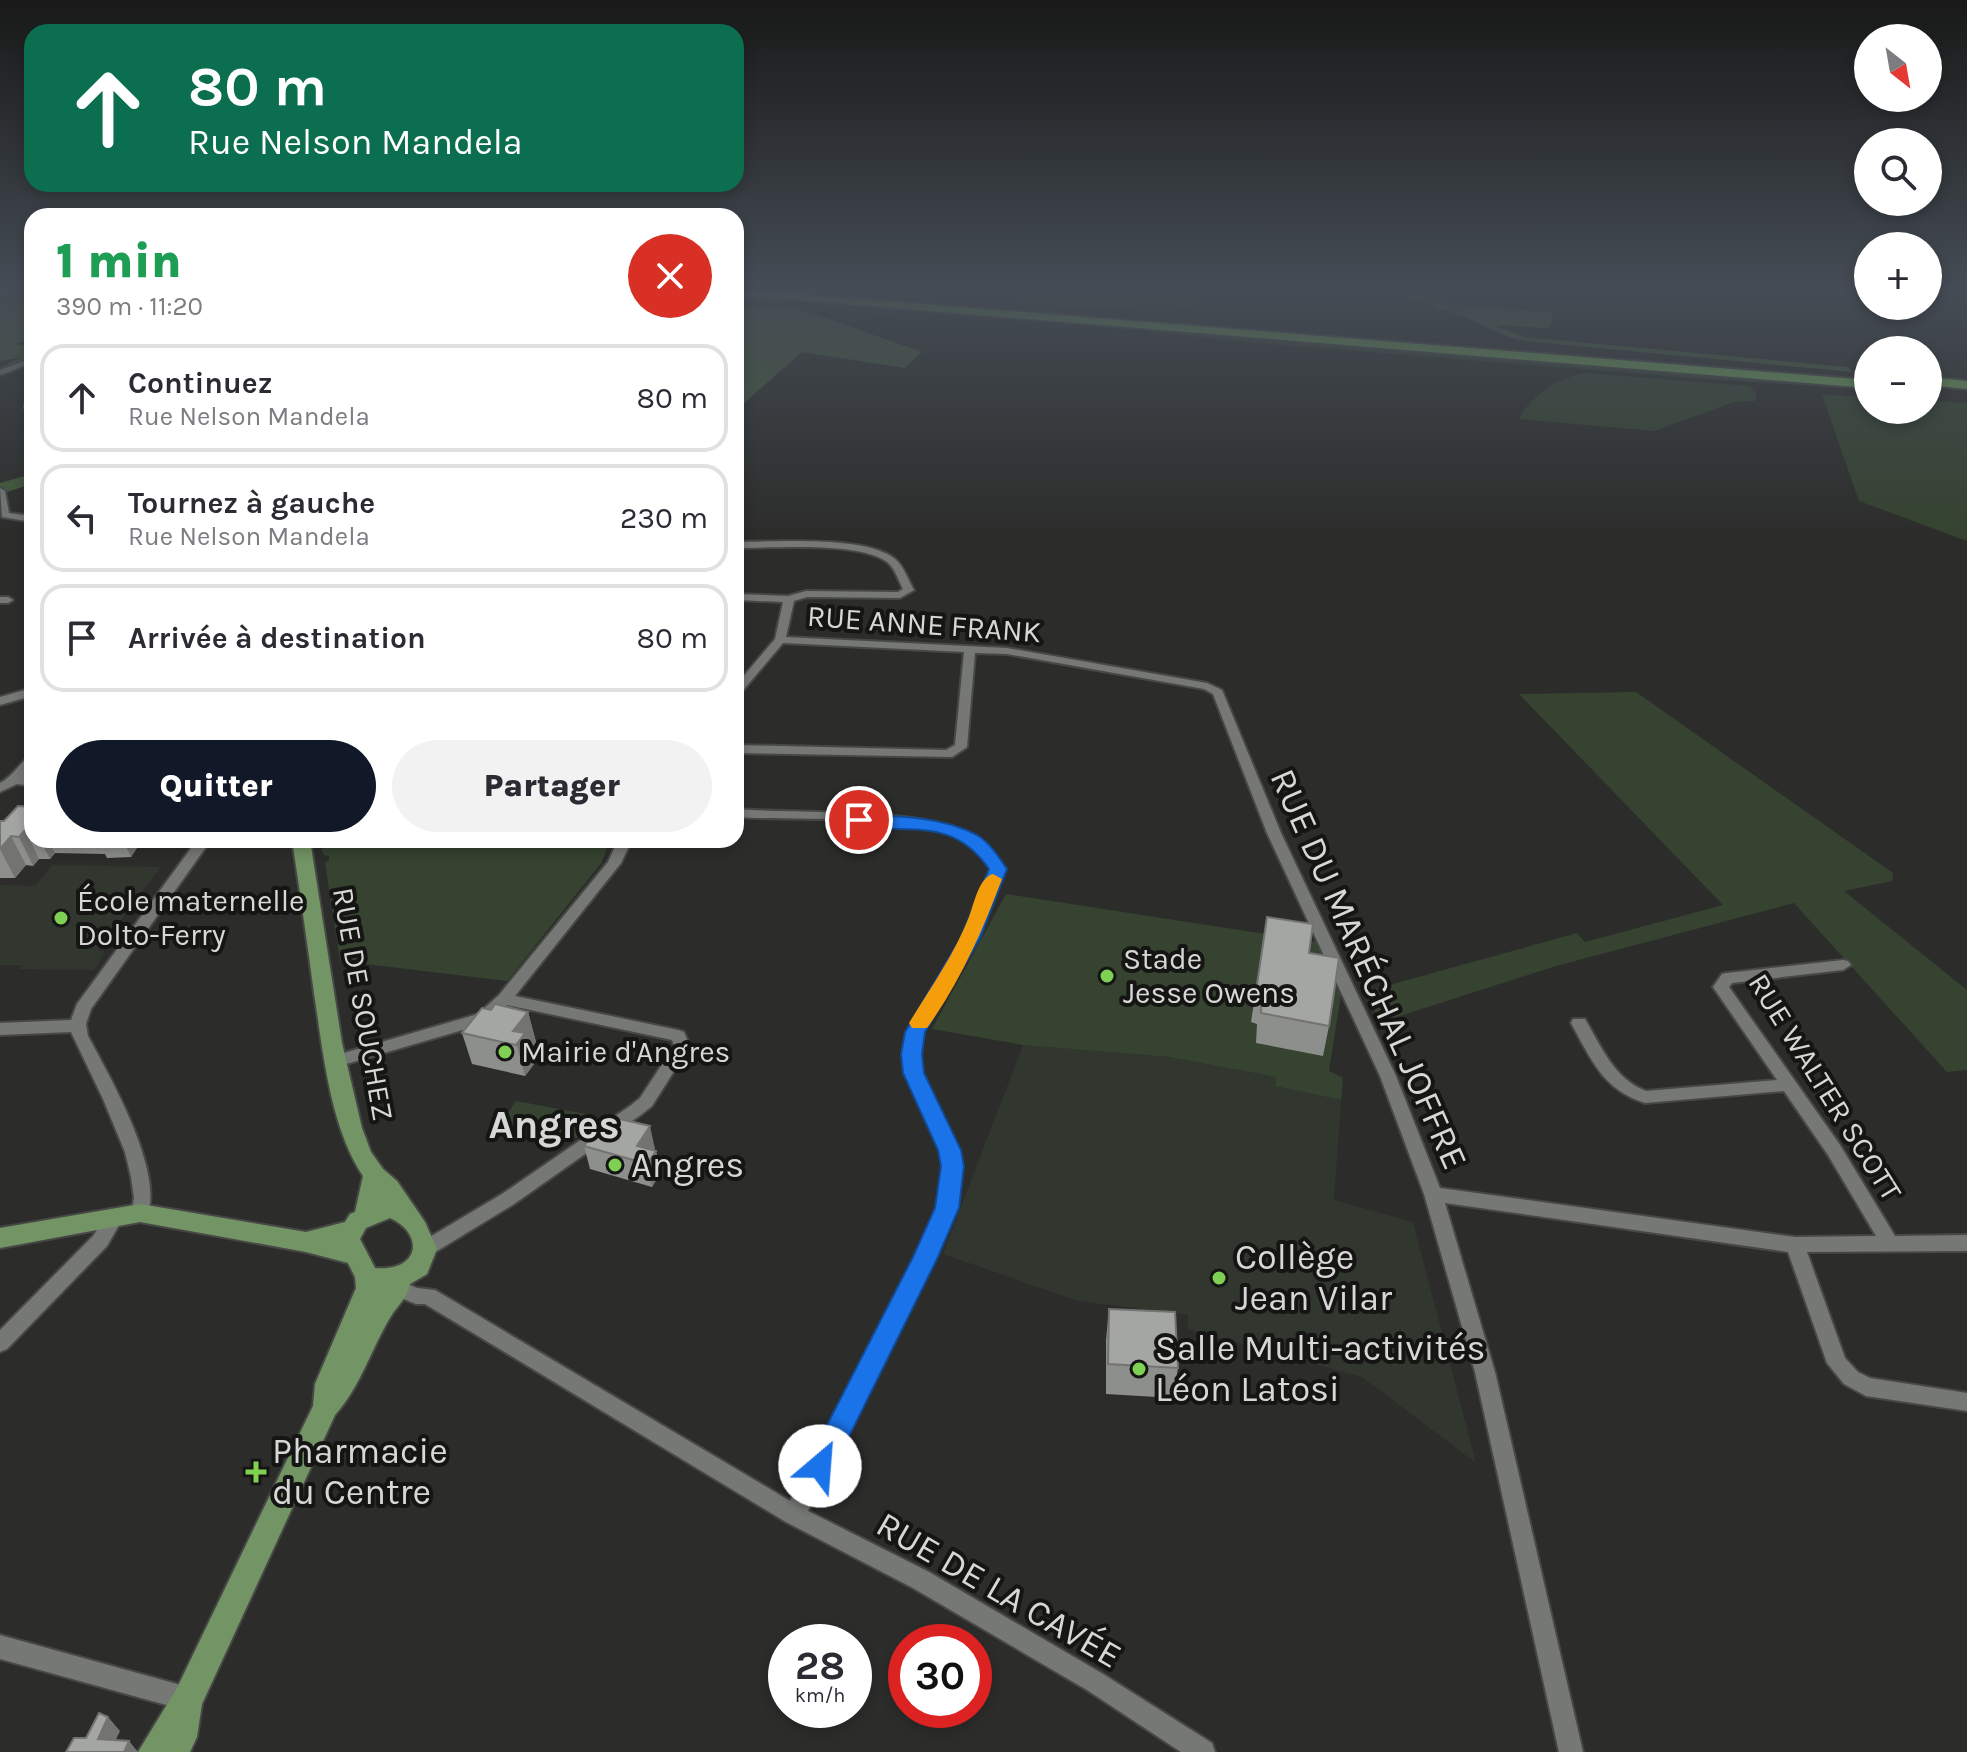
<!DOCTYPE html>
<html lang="fr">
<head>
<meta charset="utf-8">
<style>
  :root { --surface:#fff; --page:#f2f2f3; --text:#2b2b33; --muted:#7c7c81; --line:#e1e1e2; --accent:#111827 }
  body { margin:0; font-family:Karla,sans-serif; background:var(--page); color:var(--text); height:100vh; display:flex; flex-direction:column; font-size:30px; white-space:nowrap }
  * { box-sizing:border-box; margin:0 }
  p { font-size:26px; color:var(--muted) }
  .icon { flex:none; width:44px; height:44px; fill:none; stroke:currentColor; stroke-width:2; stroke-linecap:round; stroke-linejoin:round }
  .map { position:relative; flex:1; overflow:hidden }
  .details { position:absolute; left:24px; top:208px; width:720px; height:640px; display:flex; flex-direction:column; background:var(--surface); border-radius:24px; box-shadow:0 4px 12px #0003 }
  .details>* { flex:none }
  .guide { position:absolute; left:24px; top:24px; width:720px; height:168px; border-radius:24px; box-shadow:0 4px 12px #0003; background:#0b6e4f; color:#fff; overflow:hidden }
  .needle { width:52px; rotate:149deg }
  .controls { position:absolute; left:1854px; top:24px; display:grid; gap:16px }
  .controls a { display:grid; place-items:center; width:88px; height:88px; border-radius:50%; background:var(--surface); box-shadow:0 4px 12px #0003; font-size:40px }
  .speed { position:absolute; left:768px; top:1624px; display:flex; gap:16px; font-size:40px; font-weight:700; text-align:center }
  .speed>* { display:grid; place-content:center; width:104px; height:104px; border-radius:50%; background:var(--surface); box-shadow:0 4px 12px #0003; line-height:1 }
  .speed small { font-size:20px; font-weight:400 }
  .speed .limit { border:12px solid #d22; background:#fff; color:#111 }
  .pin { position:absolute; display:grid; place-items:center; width:68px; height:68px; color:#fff; margin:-34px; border:4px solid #fff; border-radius:50%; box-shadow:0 2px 8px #0007 }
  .me { position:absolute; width:88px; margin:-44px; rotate:27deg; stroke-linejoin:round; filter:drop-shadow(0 0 6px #0008) }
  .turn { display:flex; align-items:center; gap:28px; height:168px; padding:0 32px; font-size:36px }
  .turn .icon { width:104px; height:104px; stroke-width:2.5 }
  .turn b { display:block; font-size:56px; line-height:68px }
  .round { display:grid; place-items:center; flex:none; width:84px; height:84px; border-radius:42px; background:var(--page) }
  .summary { display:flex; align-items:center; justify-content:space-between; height:136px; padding:0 32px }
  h1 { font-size:48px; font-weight:800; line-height:60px; color:#1e9e55 }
  .button { display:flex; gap:16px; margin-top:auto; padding:16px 32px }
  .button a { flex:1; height:92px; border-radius:48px; background:var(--accent); color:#fff; font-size:32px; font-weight:800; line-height:92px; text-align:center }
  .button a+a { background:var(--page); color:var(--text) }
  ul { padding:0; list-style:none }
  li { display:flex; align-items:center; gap:24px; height:108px; margin:0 16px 12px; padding:0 16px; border:4px solid var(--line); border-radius:24px }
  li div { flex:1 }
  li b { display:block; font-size:30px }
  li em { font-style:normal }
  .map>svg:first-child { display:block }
</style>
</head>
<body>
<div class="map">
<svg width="1967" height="1752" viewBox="0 0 1967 1752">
  <rect width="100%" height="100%" fill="#2c2d2b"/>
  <path fill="#31362e" d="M 52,865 L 161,867 L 98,950 L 105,951 L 95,970 L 19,969 L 22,965 L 0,965 L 0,885 L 35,886 Z
    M 1023,1045 L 1169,1057 L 1276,1077 L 1275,1086 L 1341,1100 L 1334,1200 L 1413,1222 L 1476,1463 L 1362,1377 L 1188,1329 L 1188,1315 L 1078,1301 L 943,1254 Z"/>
  <path fill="#354330" d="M 771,287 L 833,287 L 832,291 L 1010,301 L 1033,300 L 1100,288 L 1210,287 L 1214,291 L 1181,310 L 1162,312 Z
    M 736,295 L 789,300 L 787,302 L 796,304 L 973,321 L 736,301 Z
    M 1094,324 L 1868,386 L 1868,389 L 1704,379 L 1233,341 Z
    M 1584,373 L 1750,386 L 1757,395 L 1755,401 L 1734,402 L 1654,431 L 1519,419 C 1530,396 1559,378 1584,373 Z
    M 1822,395 L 1868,396 L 1868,410 L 1928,410 L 1928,400 L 1967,403 L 1967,541 L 1859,501 Z
    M 1636,692 L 1893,873 L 1892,881 L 1844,891 L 1967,990 L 1967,1070 L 1947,1072 L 1794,903 L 1556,966 L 1381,1022 L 1364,992 L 1577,933 L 1585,942 L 1723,905 L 1519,694 Z
    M 457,840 L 610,840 L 602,862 L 507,981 L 340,961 L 325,862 L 329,861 L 329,856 L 324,855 L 321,849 L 355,842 L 446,848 Z
    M 1006,894 L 1318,942 L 1342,988 L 1329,1071 L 1343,1078 L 1341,1100 L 1275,1086 L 1276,1077 L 1169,1057 L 1023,1045 L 932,1029 Z
    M 516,1101 L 591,1115 L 577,1138 L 501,1123 Z"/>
  <path fill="#44593a" d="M 0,287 L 32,287 L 32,339 L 15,344 L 32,346 L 32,359 L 0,372 L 0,368 L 22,357 L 0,361 Z
    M 1290,287 L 1433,294 L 1446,304 L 1549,312 L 1553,317 L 1549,328 L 1493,325 L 1525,337 L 1848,367 L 1852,372 L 1523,341 C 1491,334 1468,312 1435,309 L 1434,306 L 1400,295 Z
    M 736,305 L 800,309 L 922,352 L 905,368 L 802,352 L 736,410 Z"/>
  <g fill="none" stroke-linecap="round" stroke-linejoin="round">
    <path fill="#43593a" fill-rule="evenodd" d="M 32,398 L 32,413 L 23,409 L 23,403 Z
      M 32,474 L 32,484 L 0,494 L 0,483 Z"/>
    <defs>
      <path id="minor" d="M 32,358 L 32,363 L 0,375 L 0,370 Z
        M 0,488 L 5,491 L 9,513 L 32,516 L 32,522 L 2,517 Z
        M 736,542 C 773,542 866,535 895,559 C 904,566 908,580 914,590 L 900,598 L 807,597 L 794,601 L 786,637 L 1007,648 L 1207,683 L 1222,690 L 1281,833 L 1396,1076 L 1440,1188 L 1795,1237 L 1876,1236 L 1828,1155 L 1784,1091 L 1645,1103 C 1603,1090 1591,1059 1571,1023 L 1573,1019 L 1585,1019 C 1601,1046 1614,1079 1646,1091 L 1777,1080 L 1713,987 L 1722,974 L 1727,973 L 1843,960 L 1848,961 L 1851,965 L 1843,970 L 1732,983 L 1729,987 L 1840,1145 L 1895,1236 L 1967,1235 L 1967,1251 L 1807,1252 L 1845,1358 L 1858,1372 L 1870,1378 L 1967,1393 L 1967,1411 L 1866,1396 L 1844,1384 L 1827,1363 L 1788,1252 L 1445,1203 L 1495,1372 L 1583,1752 L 1559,1752 L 1475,1372 L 1424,1194 L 1380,1076 L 1267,833 L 1213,694 L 1204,689 L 1007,654 L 975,653 L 967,747 L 952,757 L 736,753 L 736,745 L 946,750 L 955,745 L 964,652 L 783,643 L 740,694 L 736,696 L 736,685 L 775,639 L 783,602 L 736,600 L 736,594 L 788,596 L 806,591 L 898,592 L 903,589 C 898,580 895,568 887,562 C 859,541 772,548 736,548 Z
        M 0,597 L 8,597 L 13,600 L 8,603 L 0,603 Z
        M 32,688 L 32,696 L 0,705 L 0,697 Z
        M 32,755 L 32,767 L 24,777 L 32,778 L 32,786 L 17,784 L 0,792 L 0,783 C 14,776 20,761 32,755 Z
        M 736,809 C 796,814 935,806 981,840 C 991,847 998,859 1005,869 L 977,938 L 923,1032 L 920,1054 L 922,1073 L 958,1150 L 962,1166 L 956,1208 L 934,1259 L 808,1511 L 929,1572 L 1103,1674 L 1212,1743 L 1215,1752 L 1181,1752 L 1087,1690 L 913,1588 L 786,1522 L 425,1304 L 416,1304 L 391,1294 L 388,1288 L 391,1282 L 398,1280 L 417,1288 L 435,1290 L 790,1501 L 916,1258 L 938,1208 L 944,1166 L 940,1150 L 906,1073 L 904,1054 L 907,1032 L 963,938 L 991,869 C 985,861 979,851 971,845 C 926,813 794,821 736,817 Z
        M 197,840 L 211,840 L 91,1009 L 86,1024 L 88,1036 C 109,1075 167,1176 146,1218 L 140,1220 L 134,1218 L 131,1213 L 134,1198 L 131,1177 L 125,1152 L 103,1099 L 71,1032 L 0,1035 L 0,1023 L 71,1020 L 77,1004 Z
        M 618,840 L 632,840 L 621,863 L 515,996 L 678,1030 L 684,1032 L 690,1046 L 652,1106 L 642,1114 L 514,1204 L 432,1254 L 425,1257 L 418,1254 L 416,1249 L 418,1244 L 502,1194 L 630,1106 L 640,1098 L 674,1046 L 672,1040 L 507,1005 L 490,1022 L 336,1067 L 330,1065 L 328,1061 L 330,1057 L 478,1014 L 499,995 L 608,862 Z
        M 113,1213 L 119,1215 L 122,1220 L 107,1246 L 7,1349 L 0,1352 L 0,1330 L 93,1236 L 107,1215 Z
        M 0,1635 L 188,1687 L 197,1690 L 200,1699 L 197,1708 L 188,1711 L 0,1659 Z"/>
      <path id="major" d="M 292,840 L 310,840 L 342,1043 L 362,1128 L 371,1152 L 383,1169 L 397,1181 L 425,1222 L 437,1249 L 427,1274 L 410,1284 C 408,1297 398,1305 391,1316 C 371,1349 361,1386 335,1415 L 202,1704 L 197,1737 L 190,1752 L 138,1752 L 177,1688 L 313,1406 L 315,1384 L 356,1288 L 355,1277 L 348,1263 L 306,1252 L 140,1222 L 0,1248 L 0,1228 L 140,1204 L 306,1232 L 345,1222 L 350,1214 L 355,1212 L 363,1176 C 330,1127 323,1051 314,993 C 307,942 300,891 292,840 ZM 390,1218 C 425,1234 420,1272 375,1268 L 360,1239 L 366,1228 Z"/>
      <path id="highway" d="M 736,289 L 1868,380 L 1868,388 L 736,295 Z
        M 1928,377 L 1967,381 L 1967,389 L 1928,385 Z"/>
    </defs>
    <use href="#minor" stroke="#474846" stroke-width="4"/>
    <use href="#major" stroke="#474846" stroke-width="4"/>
    <use href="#highway" stroke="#474846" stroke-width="4"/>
    <use href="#minor" fill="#767875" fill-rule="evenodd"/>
    <use href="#major" fill="#739464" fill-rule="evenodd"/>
    <use href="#highway" fill="#71a658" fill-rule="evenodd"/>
  </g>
  <path fill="#8d8f8c" d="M 32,807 L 32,840 L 142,840 L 131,857 L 107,858 L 105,854 L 55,853 L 50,859 L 39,859 L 33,866 L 26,865 L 15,878 L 0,878 L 0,821 L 4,821 Z
    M 1267,917 L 1329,1026 L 1323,1056 L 1256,1043 L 1257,1024 L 1251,1022 Z
    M 491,1010 L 528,1012 L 536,1042 L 530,1050 L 534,1064 L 525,1076 L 472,1064 L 462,1033 Z
    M 584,1146 L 655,1149 L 654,1150 L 656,1151 L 660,1174 L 652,1187 L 590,1169 Z
    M 1109,1309 L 1178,1368 L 1173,1398 L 1106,1394 L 1106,1340 Z"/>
  <path fill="#737472" d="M 25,830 L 39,859 L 33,866 L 19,837 Z
    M 11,836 L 26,865 L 15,878 L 0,849 Z
    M 40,840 L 48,840 L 55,853 L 50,859 Z
    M 123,840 L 142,840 L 131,857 Z
    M 528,1012 L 536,1042 L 530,1050 L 534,1064 L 525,1076 L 513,1031 Z
    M 650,1126 L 655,1149 L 646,1163 L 637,1146 Z
    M 656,1151 L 660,1174 L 652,1187 L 647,1164 Z
    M 108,1717 L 120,1731 L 110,1752 L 98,1739 Z
    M 129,1741 L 138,1752 L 124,1752 Z"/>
  <path fill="#a4a6a3" stroke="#737472" stroke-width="2" d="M 18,806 L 32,807 L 32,830 L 25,830 L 19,837 L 11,836 L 0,849 L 0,821 L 4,821 Z
    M 1267,917 L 1313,924 L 1309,953 L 1339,958 L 1329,1026 L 1261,1013 L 1262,993 L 1256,991 Z
    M 495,1004 L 528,1012 L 513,1031 L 525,1033 L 516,1045 L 462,1033 L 482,1008 L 491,1010 Z
    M 607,1116 L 650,1126 L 637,1146 L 656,1151 L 647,1164 L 584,1146 Z
    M 1109,1309 L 1175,1312 L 1178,1368 L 1108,1364 Z
    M 99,1713 L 108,1717 L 98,1739 L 129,1741 L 124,1752 L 66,1752 L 74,1738 L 86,1738 Z"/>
  <linearGradient id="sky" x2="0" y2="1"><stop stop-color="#181918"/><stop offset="0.54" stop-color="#454c55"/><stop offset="1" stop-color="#454c55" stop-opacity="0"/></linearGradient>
  <rect width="1967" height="533" fill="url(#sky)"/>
  <path fill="#1a73e8" stroke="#114b97" stroke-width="2" d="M 859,815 C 898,816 941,816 977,835 C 990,843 999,857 1007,869 L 980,938 L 925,1032 L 922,1054 L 924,1073 L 961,1150 L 964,1166 L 959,1208 L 937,1259 L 830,1475 L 820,1479 L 810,1475 L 806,1466 L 913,1257 L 935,1208 L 941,1166 L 938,1150 L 903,1073 L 901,1054 L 905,1032 L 961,938 L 989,869 C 950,813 905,837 852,824 L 850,820 L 852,816 Z"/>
  <path fill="#f59e0b" d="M 993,874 L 1002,879 C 982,932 960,982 927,1028 L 912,1028 L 909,1023 C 931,987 954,955 969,917 C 974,904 979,877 993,874 Z"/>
  <g fill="#7ed153" stroke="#151514" stroke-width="3">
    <circle cx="61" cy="918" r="8"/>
    <circle cx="1107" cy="976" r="8"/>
    <circle cx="505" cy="1052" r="8"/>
    <circle cx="615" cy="1165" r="8"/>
    <circle cx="1219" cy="1278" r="8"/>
    <circle cx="1139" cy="1369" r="8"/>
    <path d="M252 1460h8v8h8v8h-8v8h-8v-8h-8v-8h8z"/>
  </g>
  <g text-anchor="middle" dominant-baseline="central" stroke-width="8" stroke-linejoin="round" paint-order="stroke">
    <g font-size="30" fill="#d7d8d6" stroke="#151514">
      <text transform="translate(924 624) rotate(4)">RUE ANNE FRANK</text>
      <text transform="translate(363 1004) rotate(80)">RUE DE SOUCHEZ</text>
      <text transform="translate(1825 1087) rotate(58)">RUE WALTER SCOTT</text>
    </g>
    <g font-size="30" fill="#d7d8d6" stroke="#151514" text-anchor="start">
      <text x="77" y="901">École maternelle<tspan x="77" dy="34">Dolto-Ferry</tspan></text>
      <text x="1123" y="959">Stade<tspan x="1123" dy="34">Jesse Owens</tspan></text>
      <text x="521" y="1052">Mairie d'Angres</text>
    </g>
    <g font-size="36" fill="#d7d8d6" stroke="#151514">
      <text transform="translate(1369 969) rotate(66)">RUE DU MARÉCHAL JOFFRE</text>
      <text transform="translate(999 1590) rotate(30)">RUE DE LA CAVÉE</text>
    </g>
    <g font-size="36" fill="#d7d8d6" stroke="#151514" text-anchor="start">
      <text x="631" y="1165">Angres</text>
      <text x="1235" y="1257">Collège<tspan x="1235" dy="41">Jean Vilar</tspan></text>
      <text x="1155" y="1348">Salle Multi-activités<tspan x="1155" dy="41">Léon Latosi</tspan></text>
      <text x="272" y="1451">Pharmacie<tspan x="272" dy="41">du Centre</tspan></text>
    </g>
    <g font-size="40" font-weight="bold" fill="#d7d8d6" stroke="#151514">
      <text x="554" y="1124">Angres</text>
    </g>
  </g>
</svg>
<div class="controls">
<a><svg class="needle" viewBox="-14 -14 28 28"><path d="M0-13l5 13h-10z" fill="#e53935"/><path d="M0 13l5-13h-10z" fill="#7c7c81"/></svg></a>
<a><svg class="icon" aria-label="search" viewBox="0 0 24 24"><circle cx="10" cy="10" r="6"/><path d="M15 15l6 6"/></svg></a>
<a>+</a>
<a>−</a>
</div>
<div class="speed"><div>28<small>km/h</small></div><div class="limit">30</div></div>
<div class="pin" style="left:859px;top:820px;background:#d93025"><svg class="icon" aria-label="arrive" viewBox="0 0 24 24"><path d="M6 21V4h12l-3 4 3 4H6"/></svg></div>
<svg class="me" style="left:820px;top:1466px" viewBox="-20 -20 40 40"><circle r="19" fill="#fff"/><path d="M0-13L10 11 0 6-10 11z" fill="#1a73e8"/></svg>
<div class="guide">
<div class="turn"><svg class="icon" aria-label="ahead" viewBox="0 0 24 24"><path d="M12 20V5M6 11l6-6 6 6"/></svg><div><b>80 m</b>Rue Nelson Mandela</div></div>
</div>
<section class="details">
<div class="summary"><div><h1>1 min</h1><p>390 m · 11:20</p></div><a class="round" style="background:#d93025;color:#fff"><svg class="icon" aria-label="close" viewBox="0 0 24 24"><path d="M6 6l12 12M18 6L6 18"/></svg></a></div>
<ul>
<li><svg class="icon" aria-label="ahead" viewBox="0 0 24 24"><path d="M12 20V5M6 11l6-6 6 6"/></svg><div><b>Continuez</b><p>Rue Nelson Mandela</p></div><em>80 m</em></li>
<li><svg class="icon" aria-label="left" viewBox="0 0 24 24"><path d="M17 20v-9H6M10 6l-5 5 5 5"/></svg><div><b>Tournez à gauche</b><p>Rue Nelson Mandela</p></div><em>230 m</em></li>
<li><svg class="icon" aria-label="arrive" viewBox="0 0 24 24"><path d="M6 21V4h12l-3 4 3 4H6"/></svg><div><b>Arrivée à destination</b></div><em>80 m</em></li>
</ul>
<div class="button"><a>Quitter</a><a>Partager</a></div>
</section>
</div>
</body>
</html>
